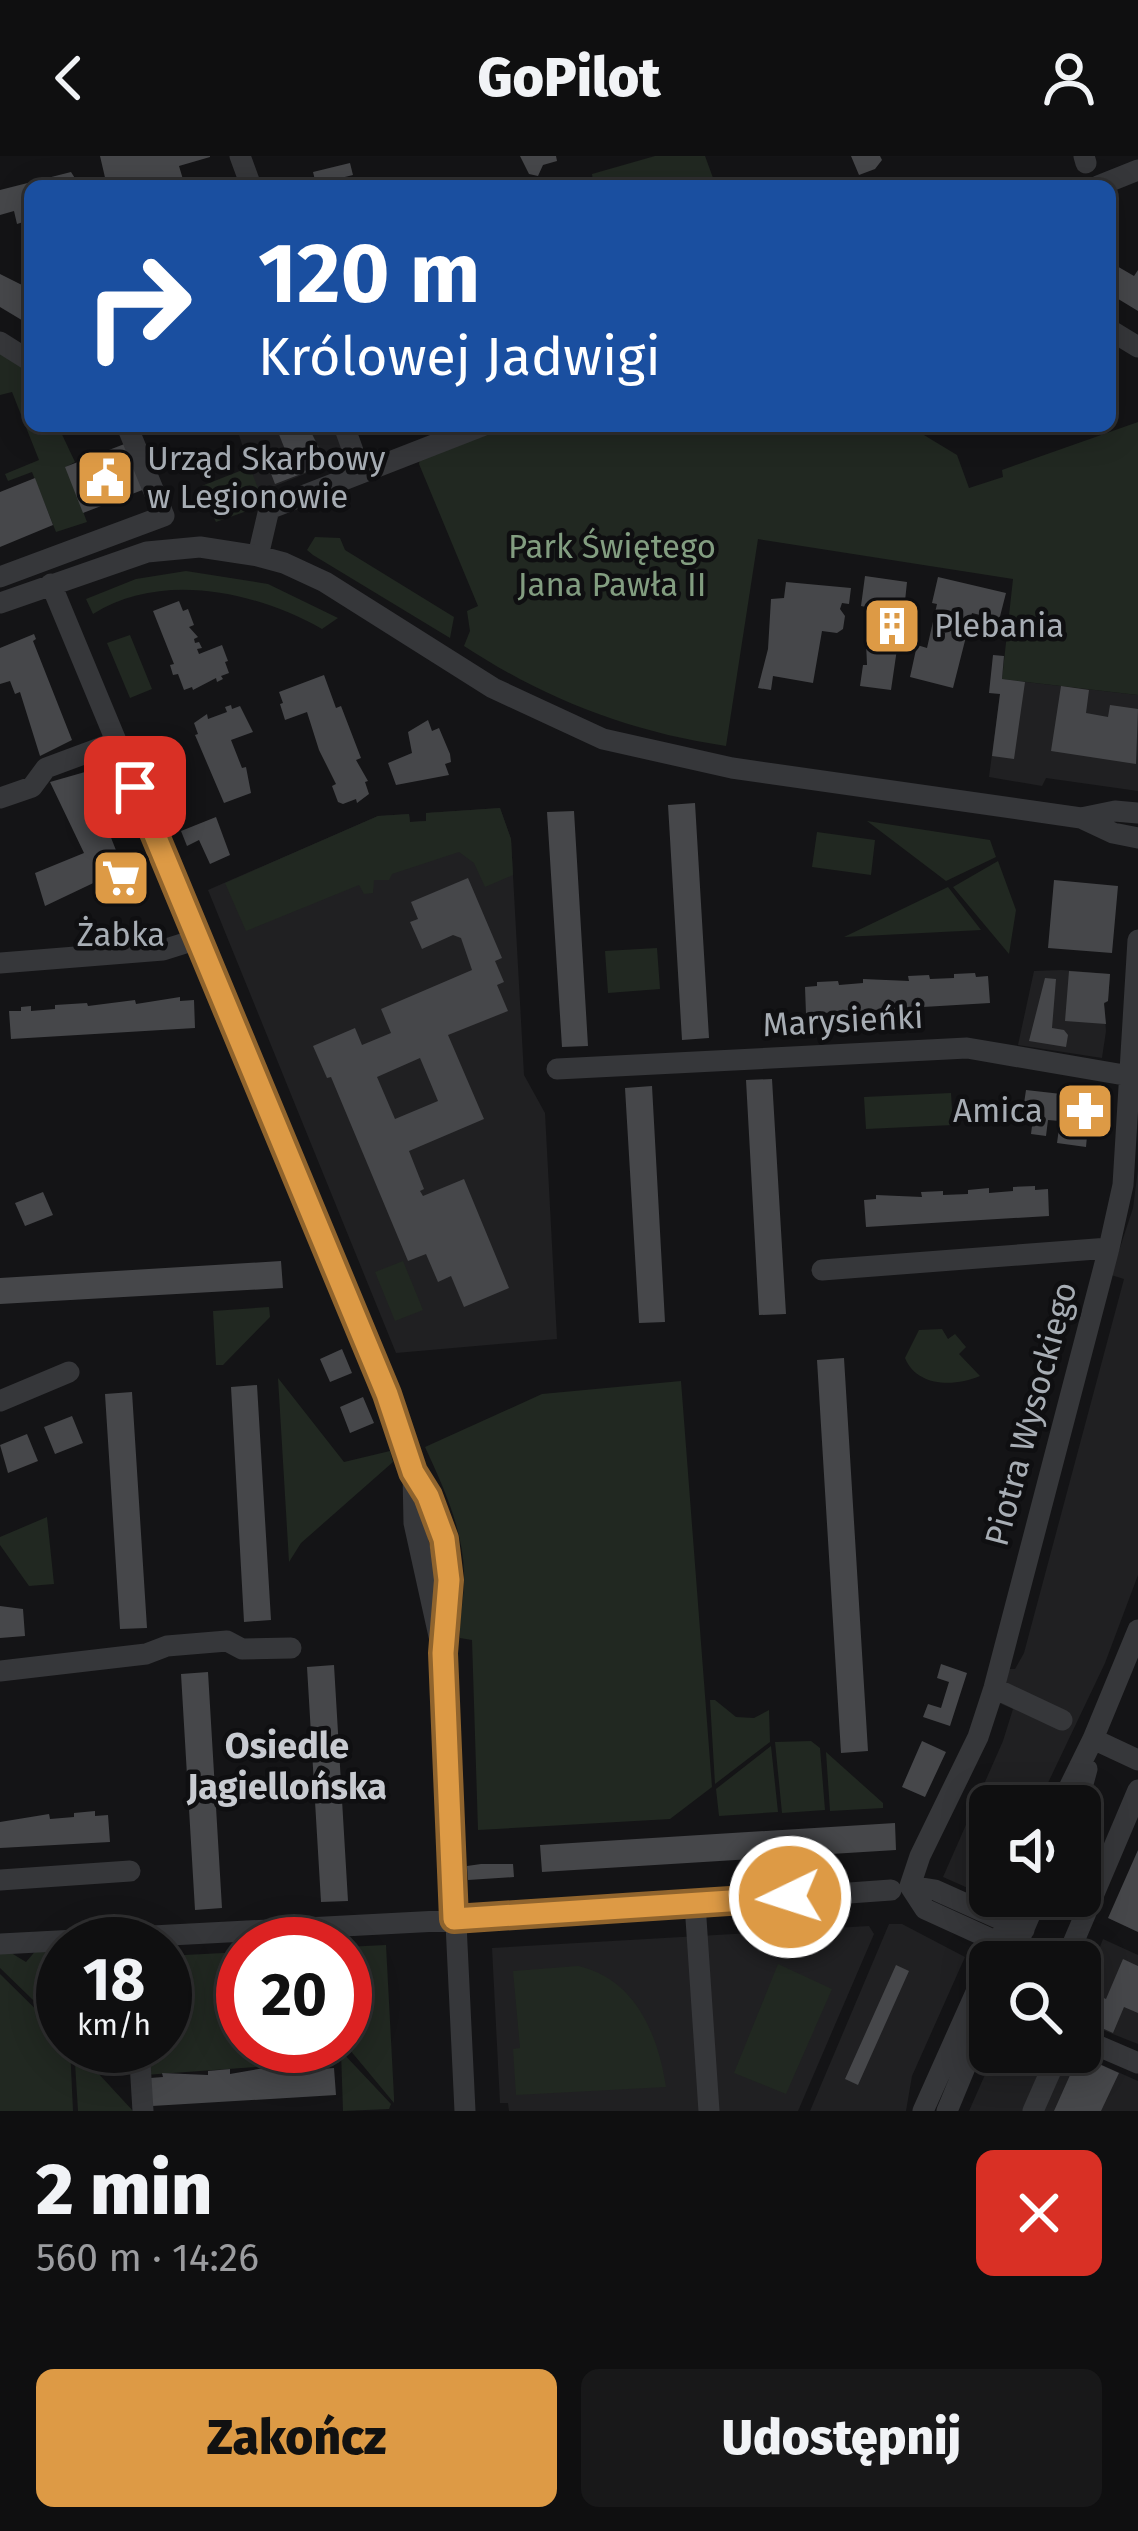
<!DOCTYPE html>
<html lang="pl">
<head>
<meta charset="utf-8">
<style>
  :root { --surface:#0f0f10; --page:#181819; --text:#f1f3f6; --muted:#9b9c9f; --line:#2f2f30; --accent:#dd9a45 }
  body { margin:0; font-family:"Fira Sans",sans-serif; background:var(--page); color:var(--text); height:100vh; display:flex; flex-direction:column; font-size:45px; white-space:nowrap }
  * { box-sizing:border-box; margin:0 }
  p { font-size:39px; color:var(--muted) }
  .icon { flex:none; width:66px; height:66px; fill:none; stroke:currentColor; stroke-width:2; stroke-linecap:round; stroke-linejoin:round }
  .map { position:relative; height:1955px; overflow:hidden }
  .side { display:flex; flex-direction:column; background:var(--surface); flex:1 }
  .side>* { flex:none }
  .banner { position:absolute; left:24px; top:24px; width:1092px; height:252px; border-radius:18px; box-shadow:0 6px 30px #0003,0 0 0 3px var(--line); background:#1a4fa0; color:#fff; overflow:hidden }
  .buttons { position:absolute; left:969px; top:1629px; display:grid; gap:24px }
  .buttons a { display:grid; place-items:center; width:132px; height:132px; border-radius:18px; background:var(--surface); box-shadow:0 6px 30px #0003,0 0 0 3px var(--line); font-size:60px }
  .speed { position:absolute; left:36px; top:1761px; display:flex; gap:24px; font-size:60px; font-weight:700; text-align:center }
  .speed>* { display:grid; place-content:center; width:156px; height:156px; border-radius:50%; background:var(--surface); box-shadow:0 6px 30px #0003,0 0 0 3px var(--line); line-height:1 }
  .speed small { font-size:30px; font-weight:400 }
  .speed .limit { border:18px solid #d22; background:#fff; color:#111 }
  .pin { position:absolute; display:grid; place-items:center; width:102px; height:102px; color:#fff; margin:-51px; border-radius:24px; box-shadow:0 6px 18px #0006 }
  .me { position:absolute; width:132px; margin:-66px; rotate:266deg; stroke-linejoin:round; filter:drop-shadow(0 0 9px #0008) }
  .turn { display:flex; align-items:center; gap:42px; height:252px; padding:0 36px; font-size:54px }
  .turn .icon { width:156px; height:156px; stroke-width:2.5 }
  .turn b { display:block; font-size:84px; line-height:102px }
  .round { display:grid; place-items:center; flex:none; width:126px; height:126px; border-radius:18px; background:var(--page) }
  .overview { display:flex; align-items:center; justify-content:space-between; height:204px; padding:0 36px }
  h1 { font-size:72px; font-weight:800; line-height:90px }
  .button { display:flex; gap:24px; margin-top:auto; padding:24px 36px }
  .button a { flex:1; height:138px; border-radius:18px; background:var(--accent); color:#111; font-size:48px; font-weight:800; line-height:138px; text-align:center }
  .button a+a { background:var(--page); color:var(--text) }
  header { display:flex; justify-content:space-between; align-items:center; height:156px; padding:0 36px; background:var(--surface); font-size:54px; font-weight:800 }
  .map>svg:first-child { display:block }
</style>
</head>
<body>
<header><svg class="icon" aria-label="back" viewBox="0 0 24 24"><path d="M15 5l-7 7 7 7"/></svg>GoPilot<svg class="icon" aria-label="person" viewBox="0 0 24 24"><circle cx="12" cy="8" r="4"/><path d="M4 21q1-7 8-7t8 7"/></svg></header>
<div class="map">
<svg width="1138" height="1955" viewBox="0 0 1138 1955">
  <rect width="100%" height="100%" fill="#141416"/>
  <path fill="#202022" d="M 253,270 L 335,270 L 346,301 L 258,337 L 238,276 Z
    M 1002,523 L 1138,539 L 1138,635 L 1046,622 L 1042,630 L 989,621 Z
    M 500,652 L 511,683 L 524,919 L 545,957 L 557,1183 L 396,1197 L 208,734 L 378,660 L 409,658 L 410,666 L 426,665 L 426,657 Z
    M 1062,814 L 1110,818 L 1108,845 L 1104,848 L 1106,875 L 1102,902 L 1018,889 L 1034,815 Z
    M 1138,1013 L 1138,1419 L 1105,1507 L 1037,1650 L 990,1650 L 990,1739 L 986,1740 L 943,1721 L 1003,1585 L 1013,1553 L 997,1546 L 1007,1513 L 1015,1513 L 1024,1497 L 1124,1123 L 1111,1119 L 1133,1052 Z
    M 889,1768 L 902,1768 L 965,1801 L 912,1920 L 906,1955 L 810,1955 Z
    M 869,1770 L 874,1778 L 798,1955 L 509,1955 L 508,1947 L 500,1947 L 492,1792 Z
    M 1103,1783 L 1138,1799 L 1138,1888 L 1080,1865 L 1080,1842 Z
    M 995,1896 L 1073,1896 L 1138,1925 L 1138,1955 L 969,1955 Z"/>
  <path fill="#212821" d="M 655,0 L 705,0 L 716,30 L 581,30 L 593,26 L 592,18 Z
    M 0,194 L 30,211 L 30,270 L 58,270 L 75,306 L 66,311 L 87,366 L 56,376 L 32,316 L 8,325 L 5,318 L 39,304 L 12,236 L 0,239 Z
    M 1138,266 L 1138,539 L 1002,523 L 1013,423 L 758,383 L 726,590 C 630,576 545,543 464,490 L 470,475 L 467,455 L 478,450 L 419,308 L 421,298 L 494,270 L 909,270 L 957,299 L 969,332 L 1003,321 L 1002,314 Z
    M 250,311 L 264,349 L 216,366 L 199,331 Z
    M 315,381 L 340,382 L 345,394 L 454,461 L 450,482 L 313,399 L 307,394 Z
    M 186,415 L 268,428 L 338,462 L 322,473 C 255,435 161,415 93,458 L 86,443 L 136,423 Z
    M 130,479 L 152,533 L 130,542 L 107,487 Z
    M 500,652 L 511,683 L 513,719 L 485,731 L 474,707 L 459,696 L 392,718 L 389,724 L 374,724 L 373,737 L 364,738 L 359,729 L 246,775 L 225,727 L 378,660 L 409,658 L 410,666 L 426,665 L 426,657 Z
    M 867,665 L 990,684 L 996,701 L 946,725 Z
    M 817,676 L 875,684 L 871,719 L 812,711 Z
    M 998,705 L 1016,754 L 1009,798 L 953,731 Z
    M 948,731 L 981,774 L 844,781 Z
    M 657,792 L 660,833 L 608,837 L 605,795 Z
    M 951,937 L 953,969 L 866,973 L 864,941 Z
    M 403,1105 L 423,1154 L 395,1165 L 375,1116 Z
    M 269,1151 L 270,1161 L 223,1209 L 216,1209 L 213,1155 Z
    M 942,1173 L 948,1183 L 955,1178 L 966,1191 L 959,1198 L 980,1220 C 954,1231 917,1231 905,1202 L 919,1174 Z
    M 278,1222 L 344,1306 L 390,1295 L 393,1306 L 301,1387 L 289,1406 Z
    M 681,1225 L 712,1631 L 670,1663 L 478,1674 L 472,1484 L 460,1482 C 459,1462 465,1440 464,1417 C 463,1373 443,1330 425,1291 L 542,1238 Z
    M 47,1361 L 54,1428 L 29,1430 L 0,1389 L 0,1381 Z
    M 710,1544 L 715,1544 L 736,1561 L 754,1562 L 769,1554 L 770,1586 L 715,1628 Z
    M 811,1585 L 820,1592 L 825,1654 L 782,1657 L 775,1586 Z
    M 771,1590 L 778,1656 L 719,1660 L 716,1633 Z
    M 826,1596 L 883,1647 L 883,1652 L 830,1655 Z
    M 386,1789 L 394,1941 L 394,1947 L 345,1888 L 345,1791 Z
    M 56,1791 L 63,1796 L 63,1873 L 0,1812 L 0,1795 L 8,1795 L 26,1806 L 38,1792 Z
    M 243,1796 L 243,1890 L 335,1890 L 337,1905 L 145,1919 L 144,1890 L 165,1890 L 165,1800 Z
    M 778,1808 L 832,1833 L 786,1938 L 734,1917 Z
    M 578,1810 C 636,1823 658,1879 666,1931 L 516,1939 L 513,1893 L 520,1892 L 513,1815 Z
    M 0,1818 L 63,1880 L 63,1890 L 70,1890 L 73,1955 L 0,1955 Z
    M 74,1891 L 133,1955 L 78,1955 Z
    M 341,1895 L 391,1948 L 389,1953 L 343,1955 Z"/>
  <path fill="#46474a" fill-rule="evenodd" d="M 100,0 L 210,0 L 210,1 L 179,10 L 185,30 L 107,30 Z
    M 520,0 L 556,0 L 557,5 L 543,9 L 538,20 L 529,18 Z
    M 851,0 L 880,0 L 882,4 L 875,13 L 859,19 Z
    M 350,7 L 353,19 L 316,28 L 313,16 Z
    M 71,16 L 80,30 L 30,30 L 30,64 L 17,68 L 14,55 L 0,59 L 0,34 Z
    M 1110,106 L 1134,120 L 1138,114 L 1138,155 L 1110,138 Z
    M 0,118 L 30,133 L 30,169 L 0,151 Z
    M 291,270 L 308,270 L 327,308 L 275,328 L 267,307 L 288,301 L 278,276 Z
    M 127,287 L 145,333 L 83,357 L 65,311 Z
    M 35,322 L 53,369 L 0,391 L 0,336 Z
    M 865,420 L 907,426 L 900,493 L 897,493 L 891,534 L 860,530 L 863,509 L 867,509 L 866,486 L 877,488 L 882,454 L 861,450 Z
    M 938,421 L 1006,437 L 996,476 L 977,471 L 980,459 L 972,457 L 953,532 L 910,521 L 917,489 L 927,492 L 937,448 L 932,447 Z
    M 786,426 L 851,432 L 849,448 L 842,447 L 840,453 L 845,460 L 843,473 L 837,477 L 822,475 L 813,527 L 773,520 L 771,534 L 758,532 L 768,493 L 771,443 L 784,442 Z
    M 179,445 L 183,455 L 188,453 L 194,469 L 189,471 L 198,481 L 194,483 L 195,487 L 199,486 L 202,492 L 197,493 L 199,498 L 222,489 L 228,505 L 225,506 L 229,517 L 221,520 L 223,523 L 217,526 L 216,522 L 193,534 L 192,531 L 184,534 L 178,518 L 173,519 L 170,509 L 174,508 L 153,455 Z
    M 34,478 L 36,483 L 33,485 L 72,584 L 40,600 L 20,536 L 15,538 L 10,525 L 0,528 L 0,492 Z
    M 993,499 L 1004,500 L 1002,523 L 1025,526 L 1014,603 L 992,600 L 1000,538 L 989,537 Z
    M 324,519 L 336,552 L 341,550 L 361,602 L 356,604 L 368,625 L 365,626 L 369,638 L 357,647 L 356,643 L 343,648 L 338,646 L 332,630 L 336,628 L 319,594 L 307,556 L 285,564 L 280,548 L 283,547 L 279,536 Z
    M 1061,530 L 1089,534 L 1086,557 L 1108,561 L 1110,549 L 1138,553 L 1136,608 L 1051,595 Z
    M 231,549 L 232,553 L 240,550 L 253,576 L 231,584 L 242,612 L 246,611 L 251,637 L 224,647 L 195,579 L 198,578 L 194,567 L 207,558 L 208,563 L 227,556 L 225,551 Z
    M 428,564 L 432,575 L 439,572 L 450,598 L 451,606 L 445,608 L 449,619 L 396,629 L 388,607 L 412,597 L 408,576 Z
    M 85,616 L 127,722 L 122,724 L 127,738 L 115,743 L 106,721 L 45,750 L 35,717 L 84,697 L 50,626 Z
    M 695,647 L 709,882 L 682,884 L 668,649 Z
    M 574,655 L 588,890 L 562,891 L 547,656 Z
    M 216,661 L 230,699 L 210,708 L 199,684 L 187,690 L 181,675 Z
    M 468,722 L 502,802 L 495,805 L 504,826 L 497,829 L 508,855 L 448,879 L 484,963 L 409,995 L 424,1033 L 420,1035 L 423,1040 L 464,1023 L 509,1132 L 464,1151 L 451,1120 L 438,1126 L 426,1098 L 408,1105 L 331,921 L 327,922 L 313,890 L 355,872 L 362,889 L 391,877 L 381,853 L 472,814 L 461,782 L 453,779 L 422,793 L 410,766 L 418,763 L 411,746 ZM 420,902 L 438,945 L 395,963 L 377,921 Z
    M 1054,724 L 1118,730 L 1112,797 L 1048,792 Z
    M 1069,815 L 1110,818 L 1108,845 L 1104,847 L 1106,868 L 1065,865 Z
    M 975,817 L 976,821 L 988,820 L 990,847 L 806,858 L 805,831 L 817,830 L 817,826 L 838,825 L 839,829 L 863,827 L 863,823 L 909,825 L 908,820 L 929,819 L 930,823 L 954,822 L 954,818 Z
    M 1045,822 L 1056,823 L 1052,872 L 1064,874 L 1068,879 L 1066,891 L 1029,885 Z
    M 180,841 L 180,845 L 194,844 L 195,872 L 11,883 L 9,855 L 21,855 L 21,851 L 31,850 L 31,855 L 55,853 L 55,849 L 87,847 L 88,850 L 135,844 L 136,848 Z
    M 772,923 L 786,1158 L 759,1159 L 746,924 Z
    M 652,930 L 665,1166 L 639,1167 L 625,932 Z
    M 1026,934 L 1088,941 L 1091,946 L 1089,965 L 1082,975 L 1087,980 L 1086,991 L 1057,987 L 1060,965 L 1048,964 L 1046,980 L 1031,978 L 1033,962 L 1022,961 Z
    M 1035,1030 L 1035,1034 L 1048,1033 L 1049,1060 L 866,1071 L 864,1044 L 876,1043 L 876,1039 L 922,1041 L 921,1036 L 943,1035 L 943,1039 L 968,1038 L 968,1034 L 989,1032 L 989,1037 L 1013,1035 L 1013,1031 Z
    M 43,1036 L 53,1059 L 25,1070 L 15,1047 Z
    M 281,1105 L 283,1132 L 0,1148 L 0,1122 Z
    M 342,1193 L 352,1217 L 330,1226 L 320,1203 Z
    M 844,1202 L 868,1595 L 841,1597 L 817,1204 Z
    M 257,1229 L 271,1464 L 244,1466 L 231,1231 Z
    M 132,1236 L 147,1472 L 120,1473 L 105,1238 Z
    M 363,1241 L 374,1267 L 350,1277 L 340,1251 Z
    M 72,1260 L 83,1287 L 55,1298 L 44,1271 Z
    M 27,1278 L 38,1305 L 8,1317 L 0,1289 Z
    M 0,1450 L 23,1453 L 25,1480 L 0,1482 Z
    M 941,1508 L 967,1517 L 950,1570 L 923,1561 L 928,1548 L 941,1552 L 949,1526 L 937,1522 Z
    M 334,1509 L 348,1745 L 321,1746 L 307,1511 Z
    M 208,1516 L 222,1752 L 195,1754 L 181,1518 Z
    M 922,1585 L 946,1596 L 925,1641 L 902,1631 Z
    M 95,1655 L 95,1660 L 108,1659 L 110,1686 L 0,1692 L 0,1666 L 49,1658 L 50,1663 L 74,1661 L 74,1657 Z
    M 895,1667 L 896,1694 L 542,1716 L 540,1689 Z
    M 1138,1694 L 1138,1776 L 1108,1762 Z
    M 481,1708 L 513,1708 L 514,1721 L 468,1724 L 467,1710 Z
    M 1123,1803 L 1138,1810 L 1138,1857 L 1124,1851 L 1113,1877 L 1095,1869 L 1102,1853 L 1086,1846 L 1091,1836 L 1106,1843 Z
    M 896,1809 L 909,1815 L 858,1929 L 845,1923 Z
    M 1079,1899 L 1119,1917 L 1101,1955 L 1054,1955 Z
    M 321,1908 L 322,1913 L 334,1912 L 336,1939 L 152,1950 L 150,1922 L 163,1921 L 162,1917 L 208,1919 L 208,1915 L 230,1913 L 230,1918 L 276,1910 L 276,1915 Z"/>
  <g fill="none" stroke-linecap="round" stroke-linejoin="round">
    <path stroke="#36373a" stroke-width="21" d="M 240,0 L 251,30
      M 1084,0 L 1086,7
      M 1098,30 L 1138,14
      M 1110,174 L 1138,191
      M 0,186 L 30,205
      M 344,270 L 361,317
      M 258,400 L 269,353 L 482,270
      M 0,421 L 164,360 L 127,270
      M 51,428 L 387,1238 L 413,1316 L 428,1340 L 444,1383 L 449,1424 L 443,1497 L 465,1955
      M 0,447 L 147,396 L 200,391 L 258,400 L 284,407 L 325,426 L 493,532 L 603,583 L 732,612 L 1081,662 L 1113,677 L 1138,682
      M 0,642 L 32,631 L 46,612 L 116,586
      M 1081,662 L 1115,655 L 1138,657
      M 0,807 L 163,794 L 198,783
      M 557,913 L 967,892 L 1130,920
      M 822,1114 L 1109,1092
      M 0,1245 L 69,1216
      M 413,1317 L 414,1367 L 439,1480
      M 0,1515 L 146,1498 L 167,1490 L 227,1485 L 242,1493 L 291,1492
      M 994,1532 L 1062,1564
      M 1093,1583 L 1138,1604
      M 1060,1650 L 1093,1583 L 1138,1474
      M 1077,1650 L 1087,1613
      M 0,1724 L 130,1715
      M 910,1730 L 920,1700 L 978,1581 L 994,1532 L 1109,1092 L 1123,1029 L 1138,784
      M 910,1730 L 925,1753 L 1015,1794
      M 910,1730 L 935,1734 L 1024,1774
      M 695,1748 L 709,1955
      M 1019,1784 L 1038,1740
      M 0,1788 L 514,1761 L 891,1734
      M 1065,1806 L 1138,1634
      M 1080,1882 L 1138,1907
      M 139,1890 L 143,1955
      M 923,1955 L 1019,1740
      M 947,1955 L 990,1851
      M 1033,1955 L 1059,1896"/>
  </g>
  <g fill="none" stroke-linecap="round" stroke-linejoin="round">
    <defs>
      <path id="route" d="M 135,631 L 387,1238 L 413,1316 L 428,1340 L 444,1383 L 449,1424 L 443,1497 L 454,1763 L 790,1741"/>
    </defs>
    <use href="#route" stroke="#90642d" stroke-width="30"/>
    <use href="#route" stroke="#dd9a45" stroke-width="21"/>
  </g>
  <defs>
    <symbol id="civic-square" viewBox="-11 -11 22 22"><rect x="-9" y="-9" width="18" height="18" rx="4" fill="#dd9a45" stroke="#0f0f11"/><path d="M-.6-6.5H3V-4.5H.6V-3L4-1V1h2V6H-6V1h2V-1L-.6-3ZM-1.2 2.5V6h2.4V2.5Z" fill="#fff"/></symbol>
    <symbol id="building-square" viewBox="-11 -11 22 22"><rect x="-9" y="-9" width="18" height="18" rx="4" fill="#dd9a45" stroke="#0f0f11"/><path d="M-4-6H4V6H1V3H-1V6H-4ZM-2.5-4.3h1.7v1.8h-1.7ZM.8-4.3h1.7v1.8H.8ZM-2.5-1h1.7V.8h-1.7ZM.8-1h1.7V.8H.8Z" fill="#fff"/></symbol>
    <symbol id="supermarket-square" viewBox="-11 -11 22 22"><rect x="-9" y="-9" width="18" height="18" rx="4" fill="#dd9a45" stroke="#0f0f11"/><path d="M-6-5.5h2.5l.6 2H6L4.5 2H-2.5L-4.4-4H-6ZM-1.5 3.2a1.3 1.3 0 1 0 .1 0ZM3 3.2a1.3 1.3 0 1 0 .1 0Z" fill="#fff"/></symbol>
    <symbol id="pharmacy-square" viewBox="-11 -11 22 22"><rect x="-9" y="-9" width="18" height="18" rx="4" fill="#dd9a45" stroke="#0f0f11"/><path d="M-2-6h4v4h4v4h-4v4h-4v-4h-4v-4h4Z" fill="#fff"/></symbol>
  </defs>
  <g fill-rule="evenodd">
    <use href="#civic-square" x="72" y="289" width="66" height="66"/>
    <use href="#building-square" x="859" y="437" width="66" height="66"/>
    <use href="#supermarket-square" x="88" y="689" width="66" height="66"/>
    <use href="#pharmacy-square" x="1052" y="922" width="66" height="66"/>
  </g>
  <g text-anchor="middle" dominant-baseline="central" stroke-width="9" stroke-linejoin="round" paint-order="stroke">
    <g font-size="33" fill="#a7adb4" stroke="#0f0f11" text-anchor="start">
      <text x="147" y="303">Urząd Skarbowy<tspan x="147" dy="38">w Legionowie</tspan></text>
      <text x="934" y="470">Plebania</text>
      <text x="121" y="779" text-anchor="middle">Żabka</text>
      <text x="1043" y="955" text-anchor="end">Amica</text>
    </g>
    <g font-size="33" fill="#829d80" stroke="#0f0f11">
      <text x="612" y="391">Park Świętego<tspan x="612" dy="38">Jana Pawła II</tspan></text>
    </g>
    <g font-size="33" fill="#a7adb4" stroke="#0f0f11">
      <text transform="translate(843 865) rotate(-3)">Marysieńki</text>
      <text transform="translate(1031 1258) rotate(-75)">Piotra Wysockiego</text>
    </g>
    <g font-size="36" font-weight="bold" fill="#c8cbd1" stroke="#0f0f11">
      <text x="287" y="1590">Osiedle<tspan x="287" dy="41">Jagiellońska</tspan></text>
    </g>
  </g>
</svg>
<div class="buttons">
<a><svg class="icon" aria-label="sound" viewBox="0 0 24 24"><path d="M4 9h4l5-4v14l-5-4H4zM17 9q2 3 0 6"/></svg></a>
<a><svg class="icon" aria-label="search" viewBox="0 0 24 24"><circle cx="10" cy="10" r="6"/><path d="M15 15l6 6"/></svg></a>
</div>
<div class="speed"><div>18<small>km/h</small></div><div class="limit">20</div></div>
<div class="pin" style="left:135px;top:631px;background:#d93025"><svg class="icon" aria-label="arrive" viewBox="0 0 24 24"><path d="M6 21V4h12l-3 4 3 4H6"/></svg></div>
<svg class="me" style="left:790px;top:1741px" viewBox="-20 -20 40 40"><circle r="17" fill="#dd9a45" stroke="#fff" stroke-width="3"/><path d="M0-11L8 9 0 5-8 9z" fill="#fff"/></svg>
<div class="banner">
<div class="turn"><svg class="icon" aria-label="right" viewBox="0 0 24 24"><path d="M7 20v-9h11M14 6l5 5-5 5"/></svg><div><b>120 m</b>Królowej Jadwigi</div></div>
</div>
</div>
<section class="side">
<div class="overview"><div><h1>2 min</h1><p>560 m · 14:26</p></div><a class="round" style="background:#d93025;color:#fff"><svg class="icon" aria-label="close" viewBox="0 0 24 24"><path d="M6 6l12 12M18 6L6 18"/></svg></a></div>
<div class="button"><a>Zakończ</a><a>Udostępnij</a></div>
</section>
</body>
</html>
